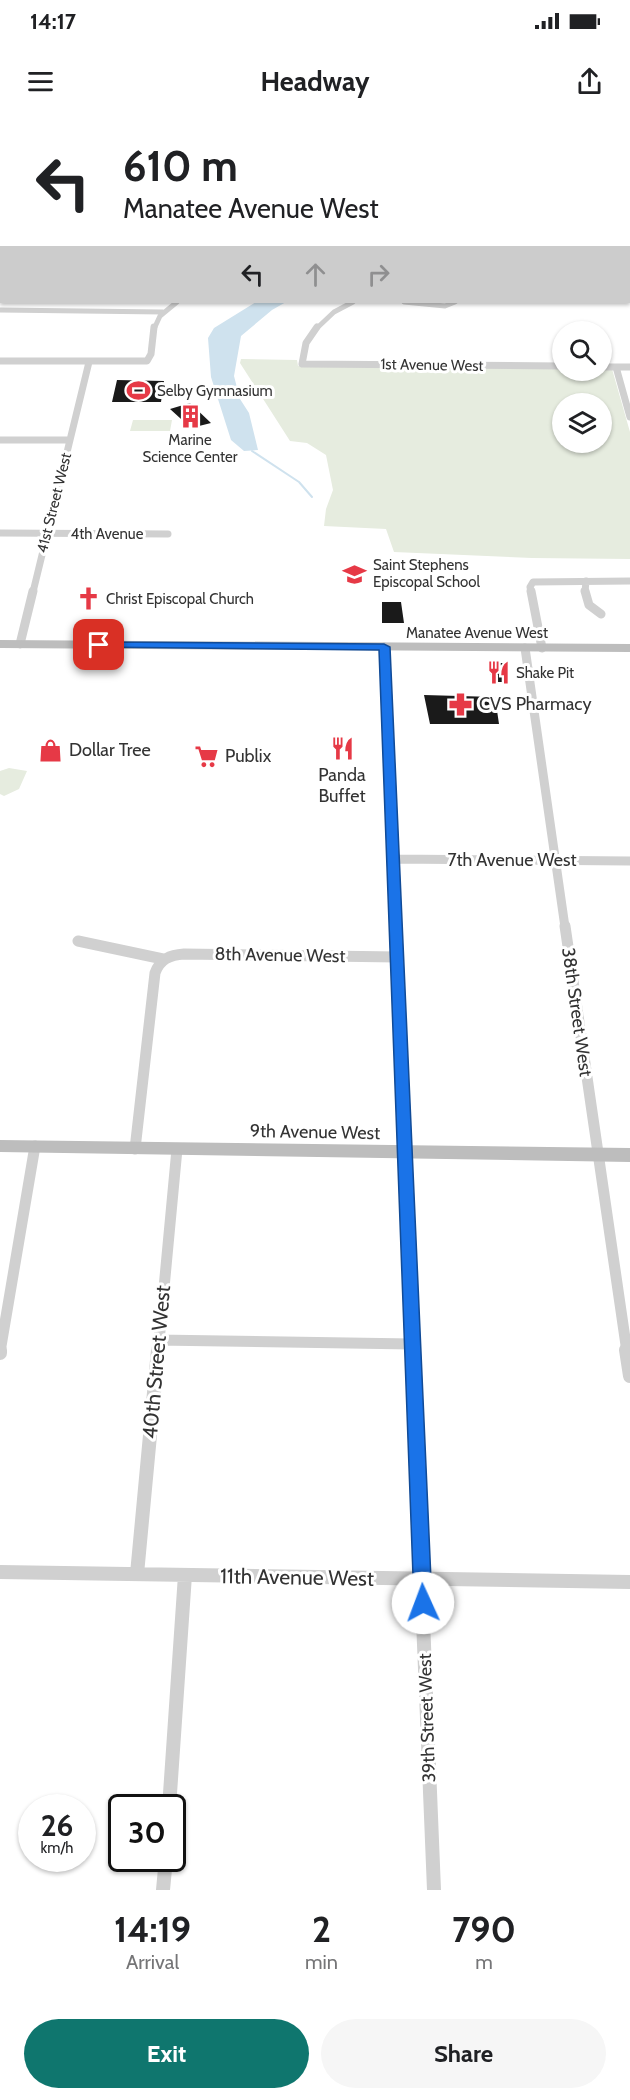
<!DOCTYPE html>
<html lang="en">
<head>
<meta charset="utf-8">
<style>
  :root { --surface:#fff; --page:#f6f6f6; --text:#202124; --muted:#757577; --accent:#0f766e }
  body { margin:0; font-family:Cabin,sans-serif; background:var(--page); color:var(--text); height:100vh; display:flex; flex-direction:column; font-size:22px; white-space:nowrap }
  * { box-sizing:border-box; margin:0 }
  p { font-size:20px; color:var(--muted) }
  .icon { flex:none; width:33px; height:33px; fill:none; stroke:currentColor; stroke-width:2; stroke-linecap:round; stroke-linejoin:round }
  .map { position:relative; height:1770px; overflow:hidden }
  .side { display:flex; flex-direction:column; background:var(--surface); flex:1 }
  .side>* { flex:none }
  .banner { position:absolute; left:0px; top:0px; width:630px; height:183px; box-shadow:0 2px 4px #0004; background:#fff; color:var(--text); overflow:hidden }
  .controls { position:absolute; left:552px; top:201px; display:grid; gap:12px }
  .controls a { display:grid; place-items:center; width:60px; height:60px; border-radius:50%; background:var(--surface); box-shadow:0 2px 4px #0004; font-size:30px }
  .speed { position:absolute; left:18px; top:1674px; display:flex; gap:12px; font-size:30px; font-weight:700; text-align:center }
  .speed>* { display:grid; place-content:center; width:78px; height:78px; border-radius:50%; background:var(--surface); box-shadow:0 2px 4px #0004; line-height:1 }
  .speed small { font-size:15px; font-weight:400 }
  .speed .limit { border:3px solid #111; border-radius:9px; background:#fff; color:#111 }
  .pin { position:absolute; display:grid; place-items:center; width:51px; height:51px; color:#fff; margin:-26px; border-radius:12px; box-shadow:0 3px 9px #0006 }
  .me { position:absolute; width:66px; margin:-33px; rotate:358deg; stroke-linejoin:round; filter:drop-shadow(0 0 4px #0008) }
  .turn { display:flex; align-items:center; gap:21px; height:126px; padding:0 24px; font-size:27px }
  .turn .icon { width:78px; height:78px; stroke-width:2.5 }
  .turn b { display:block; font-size:42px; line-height:51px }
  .lanes { display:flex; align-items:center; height:57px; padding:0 24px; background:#0003; justify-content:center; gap:30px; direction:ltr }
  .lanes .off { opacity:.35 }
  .eta { display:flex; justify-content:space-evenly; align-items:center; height:102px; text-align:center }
  .eta b { font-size:36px; font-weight:700; line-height:42px }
  .action { display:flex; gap:12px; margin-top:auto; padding:12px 24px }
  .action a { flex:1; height:69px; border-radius:36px; background:var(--accent); color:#fff; font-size:24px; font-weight:700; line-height:69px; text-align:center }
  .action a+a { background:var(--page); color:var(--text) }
  .status { display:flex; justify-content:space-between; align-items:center; height:42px; padding:0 30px; background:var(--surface); direction:ltr }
  .status svg { height:16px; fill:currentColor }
  header { display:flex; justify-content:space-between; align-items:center; height:78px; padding:0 24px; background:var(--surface); font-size:27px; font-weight:700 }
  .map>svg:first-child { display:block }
</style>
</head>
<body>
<div class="status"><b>14:17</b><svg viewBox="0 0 49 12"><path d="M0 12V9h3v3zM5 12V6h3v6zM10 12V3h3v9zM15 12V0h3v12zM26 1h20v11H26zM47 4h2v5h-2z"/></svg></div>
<header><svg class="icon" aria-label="menu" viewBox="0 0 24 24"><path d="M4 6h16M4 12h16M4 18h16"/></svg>Headway<svg class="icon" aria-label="share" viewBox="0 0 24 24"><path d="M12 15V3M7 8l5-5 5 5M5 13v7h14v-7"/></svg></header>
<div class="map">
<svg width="630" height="1770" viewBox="0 0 630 1770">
  <rect width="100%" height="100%" fill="#fff"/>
  <path fill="#e6ecdf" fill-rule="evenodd" d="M 241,239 L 297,240 L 298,246 L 562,248 L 562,250 L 612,249 L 630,312 L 630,439 L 532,438 L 394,432 L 386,409 L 324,406 L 326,389 L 333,370 L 326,335 L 307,323 L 290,321 L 240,243 ZM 562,284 L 602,284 L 602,322 L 562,322 Z
    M 133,300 L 172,300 L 170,311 L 130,311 Z
    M 9,648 L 27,651 L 19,669 L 4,676 L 0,674 L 0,651 Z"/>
  <path fill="#cfe2ee" d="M 0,0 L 630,0 L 630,89 L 628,2 L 2,2 L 1,10 Z
    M 256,182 L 286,182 L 272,190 L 241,216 L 234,256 L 240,279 L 249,293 L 258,330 L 244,331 L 231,320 L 211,257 L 208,218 L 214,208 Z"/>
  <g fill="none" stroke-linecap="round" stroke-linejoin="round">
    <path stroke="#cfe2ee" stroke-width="2" d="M 252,331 L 299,362 L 312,377"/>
  </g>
  <path fill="#1a1a1a" d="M 117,260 L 164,261 L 161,282 L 112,282 Z
    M 190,283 L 211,303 L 191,308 L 170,289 Z
    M 382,482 L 401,482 L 404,503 L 382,503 Z
    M 489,543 L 504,543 L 507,562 L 491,562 Z
    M 424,575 L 495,577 L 499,604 L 430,604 Z"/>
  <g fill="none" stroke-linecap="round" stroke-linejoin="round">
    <path stroke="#d0d0d0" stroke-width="5" d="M 404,182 L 445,186 L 455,182
      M 0,190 L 163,192
      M 154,209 L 160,196 L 177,182
      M 316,209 L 334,192 L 353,182"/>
    <path stroke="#d0d0d0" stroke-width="7" d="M 317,207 L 306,223 L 302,244 L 562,246
      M 0,241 L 147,241 L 151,234 L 154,207
      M 602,247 L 630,247
      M 616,247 L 630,297
      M 0,320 L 70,320
      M 0,413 L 168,414
      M 33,472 L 89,242
      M 531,472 L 530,467 L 533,462 L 630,461
      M 585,472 L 586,461"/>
    <path stroke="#d0d0d0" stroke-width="9" d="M 531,471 L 542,528
      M 585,471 L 589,485 L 601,494
      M 20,524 L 33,471
      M 384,527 L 395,807
      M 525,528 L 565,807
      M 393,739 L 630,741"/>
    <path stroke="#d0d0d0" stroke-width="11" d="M 395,806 L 412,1232
      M 565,806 L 627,1232
      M 78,821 L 163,839
      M 135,1029 L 155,853 C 160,839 170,835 184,834 L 397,837
      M 157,1220 L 412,1224
      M 0,1232 L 35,1026
      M 158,1232 L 177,1029"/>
    <path stroke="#d0d0d0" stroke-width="14" d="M 412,1230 L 434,1770
      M 626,1230 L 630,1256
      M 0,1233 L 0,1230
      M 0,1452 L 630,1462
      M 137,1454 L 158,1230
      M 169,1688 L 185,1455
      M 163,1770 L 166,1738"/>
    <path fill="#bdbdbd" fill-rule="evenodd" d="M 0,31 L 2,31 L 2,35 L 0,35 Z
      M 628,145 L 630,145 L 630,149 L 628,149 Z
      M 0,520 L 630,524 L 630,532 L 0,528 Z
      M 0,1020 L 630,1028 L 630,1042 L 0,1032 Z"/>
  </g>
  <path fill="#1a73e8" stroke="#114b97" stroke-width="1.5" d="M 99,522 L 384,524 L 390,527 L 432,1483 L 430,1489 L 423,1492 L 417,1489 L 414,1483 L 379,530 L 95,527 L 94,525 Z"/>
  <defs>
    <symbol id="stadium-bare" viewBox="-9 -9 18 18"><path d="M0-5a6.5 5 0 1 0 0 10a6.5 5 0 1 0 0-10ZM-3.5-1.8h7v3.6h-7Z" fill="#e63946" stroke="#fff" stroke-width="2.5" paint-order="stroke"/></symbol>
    <symbol id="building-bare" viewBox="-9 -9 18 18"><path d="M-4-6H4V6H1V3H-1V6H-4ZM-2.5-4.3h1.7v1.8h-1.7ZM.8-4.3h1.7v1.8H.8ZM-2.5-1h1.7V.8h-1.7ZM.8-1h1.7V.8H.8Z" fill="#e63946" stroke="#fff" stroke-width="2.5" paint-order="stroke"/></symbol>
    <symbol id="school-bare" viewBox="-9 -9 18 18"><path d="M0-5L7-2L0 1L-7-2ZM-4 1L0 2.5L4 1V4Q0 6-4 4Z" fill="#e63946" stroke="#fff" stroke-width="2.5" paint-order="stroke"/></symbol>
    <symbol id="church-bare" viewBox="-9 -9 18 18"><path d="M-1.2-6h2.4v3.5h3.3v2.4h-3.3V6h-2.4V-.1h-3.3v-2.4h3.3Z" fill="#e63946" stroke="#fff" stroke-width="2.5" paint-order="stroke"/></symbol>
    <symbol id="restaurant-bare" viewBox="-9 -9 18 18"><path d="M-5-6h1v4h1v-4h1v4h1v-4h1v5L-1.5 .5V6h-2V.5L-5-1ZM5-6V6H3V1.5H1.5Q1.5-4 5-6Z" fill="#e63946" stroke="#fff" stroke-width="2.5" paint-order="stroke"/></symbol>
    <symbol id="pharmacy-bare" viewBox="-9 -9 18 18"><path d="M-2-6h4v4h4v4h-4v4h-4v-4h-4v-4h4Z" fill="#e63946" stroke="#fff" stroke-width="2.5" paint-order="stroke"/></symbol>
    <symbol id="shop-bare" viewBox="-9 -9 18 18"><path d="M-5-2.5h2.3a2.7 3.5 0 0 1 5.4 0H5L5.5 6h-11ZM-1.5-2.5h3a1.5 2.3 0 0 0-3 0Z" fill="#e63946" stroke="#fff" stroke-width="2.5" paint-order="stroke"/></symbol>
    <symbol id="supermarket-bare" viewBox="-9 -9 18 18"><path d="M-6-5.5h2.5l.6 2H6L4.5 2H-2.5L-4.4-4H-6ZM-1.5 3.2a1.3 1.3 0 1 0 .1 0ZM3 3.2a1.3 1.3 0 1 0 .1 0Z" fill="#e63946" stroke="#fff" stroke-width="2.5" paint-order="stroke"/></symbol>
  </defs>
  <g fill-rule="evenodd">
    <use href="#stadium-bare" x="122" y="254" width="33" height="33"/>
    <use href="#building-bare" x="174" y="280" width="33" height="33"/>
    <use href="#school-bare" x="338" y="438" width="33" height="33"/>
    <use href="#church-bare" x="72" y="462" width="33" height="33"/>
    <use href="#restaurant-bare" x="482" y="536" width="33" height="33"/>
    <use href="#pharmacy-bare" x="444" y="568" width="33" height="33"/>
    <use href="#restaurant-bare" x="326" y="612" width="33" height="33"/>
    <use href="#shop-bare" x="34" y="614" width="33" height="33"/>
    <use href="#supermarket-bare" x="190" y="620" width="33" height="33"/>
  </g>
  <g text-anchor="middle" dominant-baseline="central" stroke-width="6" stroke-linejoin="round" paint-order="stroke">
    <g font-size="15" fill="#333" stroke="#fff">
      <text transform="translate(432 245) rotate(1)">1st Avenue West</text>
      <text transform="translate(54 383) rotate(-76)">41st Street West</text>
      <text x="107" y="414">4th Avenue</text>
      <text x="477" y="513">Manatee Avenue West</text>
    </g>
    <g font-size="15" fill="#333" stroke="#fff" text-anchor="start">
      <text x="157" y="271">Selby Gymnasium</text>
      <text x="190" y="320" text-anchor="middle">Marine<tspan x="190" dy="17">Science Center</tspan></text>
      <text x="373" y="445">Saint Stephens<tspan x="373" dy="17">Episcopal School</tspan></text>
      <text x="106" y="479">Christ Episcopal Church</text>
      <text x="516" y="553">Shake Pit</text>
    </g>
    <g font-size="18" fill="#333" stroke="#fff" text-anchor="start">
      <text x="479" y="584">CVS Pharmacy</text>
      <text x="69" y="630">Dollar Tree</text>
      <text x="225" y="636">Publix</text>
      <text x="342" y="655" text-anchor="middle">Panda<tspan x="342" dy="21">Buffet</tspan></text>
    </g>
    <g font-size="18" fill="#333" stroke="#fff">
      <text x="512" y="740">7th Avenue West</text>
      <text transform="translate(280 835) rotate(1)">8th Avenue West</text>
      <text transform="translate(577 892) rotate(82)">38th Street West</text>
      <text transform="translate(315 1012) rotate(1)">9th Avenue West</text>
      <text transform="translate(427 1598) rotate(-92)">39th Street West</text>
    </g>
    <g font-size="21" fill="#333" stroke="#fff">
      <text transform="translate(156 1242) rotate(-85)">40th Street West</text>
      <text transform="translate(297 1457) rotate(1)">11th Avenue West</text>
    </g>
  </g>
</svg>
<div class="controls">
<a><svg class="icon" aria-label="search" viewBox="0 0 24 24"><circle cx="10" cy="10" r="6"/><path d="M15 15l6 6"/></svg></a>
<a><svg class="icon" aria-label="layers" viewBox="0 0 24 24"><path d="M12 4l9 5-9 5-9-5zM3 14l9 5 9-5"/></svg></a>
</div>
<div class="speed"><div>26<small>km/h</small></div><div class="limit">30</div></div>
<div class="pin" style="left:99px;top:525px;background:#d93025"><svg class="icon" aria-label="arrive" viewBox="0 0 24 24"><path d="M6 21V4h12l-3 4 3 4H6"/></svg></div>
<svg class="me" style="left:423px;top:1483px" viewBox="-20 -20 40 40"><circle r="19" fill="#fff"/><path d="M0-13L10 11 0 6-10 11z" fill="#1a73e8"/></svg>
<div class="banner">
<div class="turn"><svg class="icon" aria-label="left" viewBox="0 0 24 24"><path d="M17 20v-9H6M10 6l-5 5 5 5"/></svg><div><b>610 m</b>Manatee Avenue West</div></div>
<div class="lanes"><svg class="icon" aria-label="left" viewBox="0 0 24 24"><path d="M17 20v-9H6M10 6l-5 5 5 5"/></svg><svg class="icon off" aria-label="ahead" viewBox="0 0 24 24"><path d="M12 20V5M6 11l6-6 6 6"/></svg><svg class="icon off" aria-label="right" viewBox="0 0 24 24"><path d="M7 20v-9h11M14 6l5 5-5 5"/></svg></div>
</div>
</div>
<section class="side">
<div class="eta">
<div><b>14:19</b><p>Arrival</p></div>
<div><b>2</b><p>min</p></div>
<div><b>790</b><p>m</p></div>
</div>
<div class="action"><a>Exit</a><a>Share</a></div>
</section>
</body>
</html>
